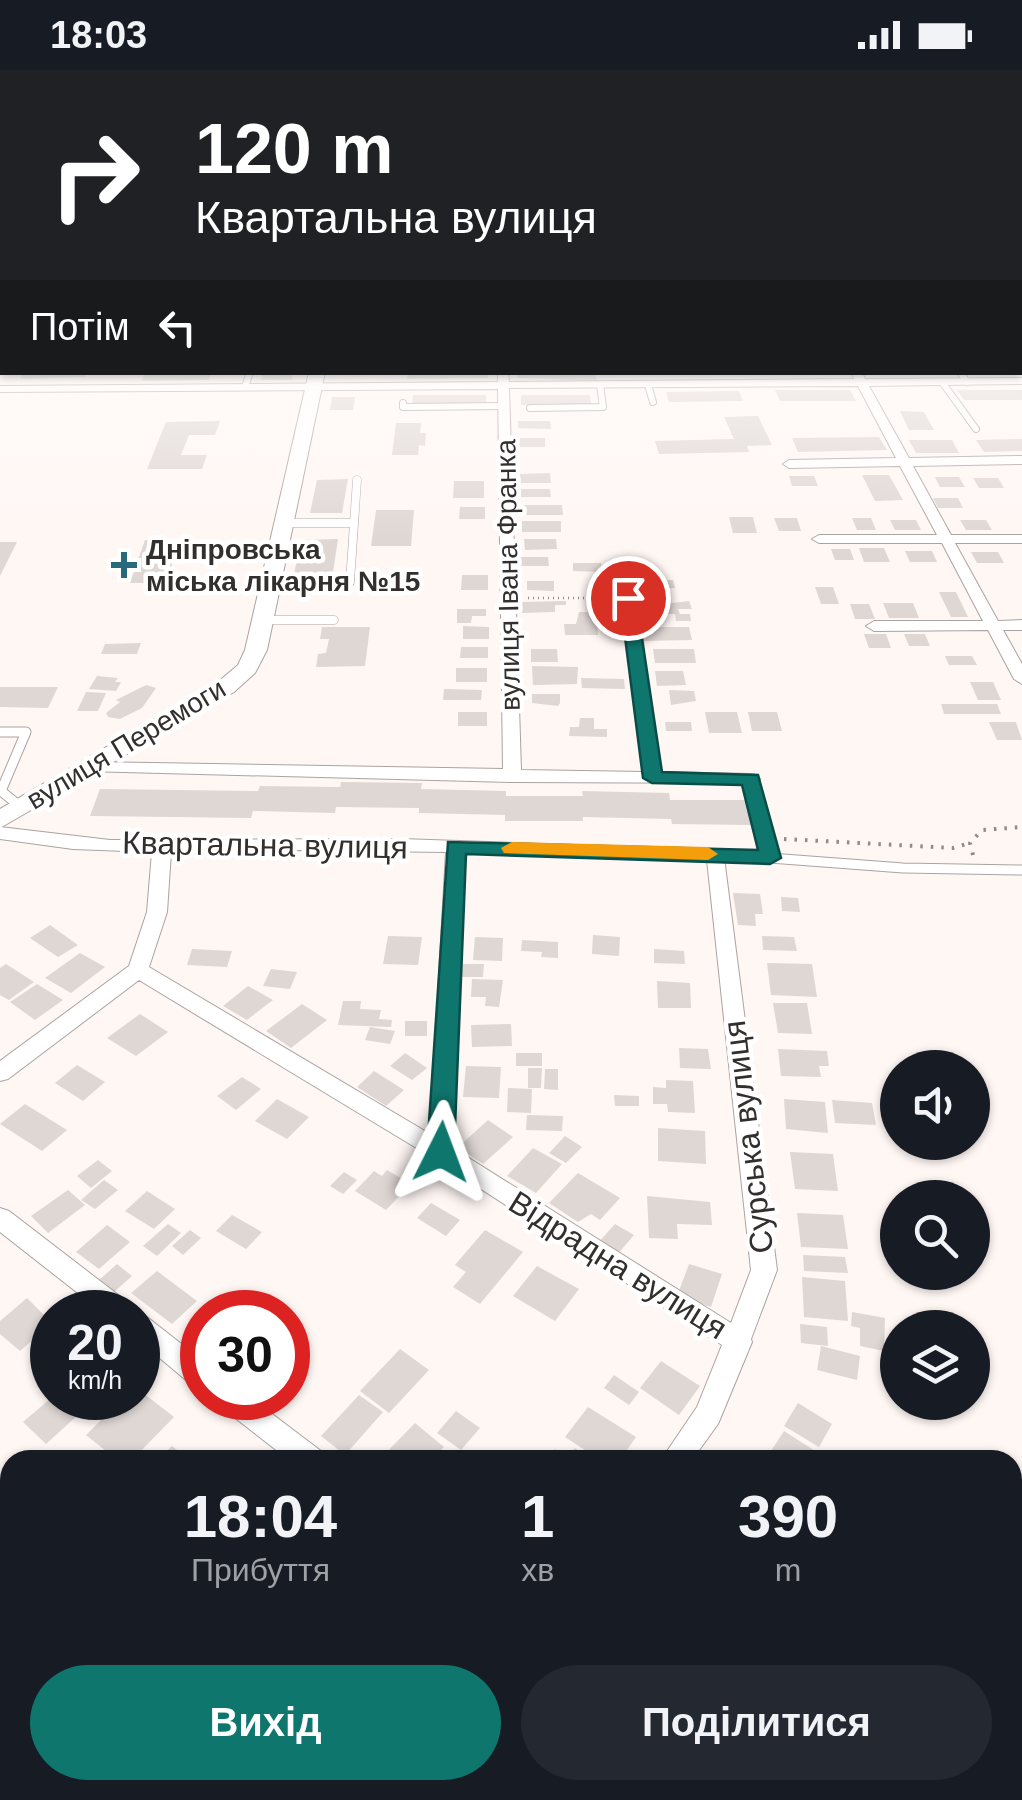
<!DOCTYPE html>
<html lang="uk">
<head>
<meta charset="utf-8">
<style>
  :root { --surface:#171b24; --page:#242831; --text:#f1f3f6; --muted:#9ea1a6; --accent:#0f766e }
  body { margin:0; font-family:Helvetica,sans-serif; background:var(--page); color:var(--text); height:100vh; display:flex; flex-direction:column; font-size:38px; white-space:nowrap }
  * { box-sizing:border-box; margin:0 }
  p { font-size:32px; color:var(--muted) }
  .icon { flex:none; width:55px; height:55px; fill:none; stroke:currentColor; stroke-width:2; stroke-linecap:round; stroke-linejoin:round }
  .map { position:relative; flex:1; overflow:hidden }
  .sheet { position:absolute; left:0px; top:1380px; width:1022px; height:350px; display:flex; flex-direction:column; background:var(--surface); border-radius:30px 30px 0 0; box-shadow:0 2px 8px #0004 }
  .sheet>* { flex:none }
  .hud { position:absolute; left:0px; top:0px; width:1022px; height:305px; box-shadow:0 2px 8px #0004; background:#202124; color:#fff; overflow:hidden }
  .fabs { position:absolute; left:880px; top:980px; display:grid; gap:20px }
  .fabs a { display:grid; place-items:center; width:110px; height:110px; border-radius:50%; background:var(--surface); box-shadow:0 2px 8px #0004; font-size:50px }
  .speed { position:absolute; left:30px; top:1220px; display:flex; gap:20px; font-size:50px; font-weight:700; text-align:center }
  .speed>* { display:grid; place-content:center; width:130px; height:130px; border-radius:50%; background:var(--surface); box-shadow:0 2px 8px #0004; line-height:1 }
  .speed small { font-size:25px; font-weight:400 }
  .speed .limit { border:15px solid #d22; background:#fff; color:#111 }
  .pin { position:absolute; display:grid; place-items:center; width:85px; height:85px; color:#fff; margin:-42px; border:5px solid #fff; border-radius:50%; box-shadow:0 2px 10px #0007 }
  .me { position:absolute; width:110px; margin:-55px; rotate:3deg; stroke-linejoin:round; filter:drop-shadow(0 0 8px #0008) }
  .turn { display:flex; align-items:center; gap:35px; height:210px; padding:0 30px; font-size:45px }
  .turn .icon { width:130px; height:130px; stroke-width:2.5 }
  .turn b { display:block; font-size:70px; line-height:85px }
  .then { display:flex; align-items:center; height:95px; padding:0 30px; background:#0003; gap:20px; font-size:38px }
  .eta { display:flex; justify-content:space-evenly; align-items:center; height:170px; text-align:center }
  .eta b { font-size:60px; font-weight:600; line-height:70px }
  .button { display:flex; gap:20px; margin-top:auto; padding:20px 30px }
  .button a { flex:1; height:115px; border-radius:60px; background:var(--accent); color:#fff; font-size:40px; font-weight:600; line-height:115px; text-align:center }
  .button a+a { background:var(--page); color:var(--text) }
  .status { display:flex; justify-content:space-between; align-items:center; height:70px; padding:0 50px; background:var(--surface); direction:ltr }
  .status svg { height:28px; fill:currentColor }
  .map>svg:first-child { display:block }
</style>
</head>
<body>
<div class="status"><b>18:03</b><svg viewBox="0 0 49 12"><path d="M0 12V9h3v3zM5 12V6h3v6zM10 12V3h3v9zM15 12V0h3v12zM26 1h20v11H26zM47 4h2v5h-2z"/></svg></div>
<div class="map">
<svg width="1022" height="1730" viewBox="0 0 1022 1730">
  <rect width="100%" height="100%" fill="#fff7f4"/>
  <path fill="#dfd7d4" d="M 23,302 L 87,302 L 85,307 L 20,309 Z
    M 145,302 L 211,302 L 209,310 L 142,311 Z
    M 263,302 L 293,302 L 292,310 L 261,310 Z
    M 408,302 L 488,302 L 488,308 L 407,309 Z
    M 517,302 L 595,302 L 597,311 L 517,308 Z
    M 775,320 L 850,320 L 856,331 L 780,331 Z
    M 957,320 L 1022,320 L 1022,330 L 964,330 Z
    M 739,321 L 743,331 L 669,332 L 666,322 Z
    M 413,325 L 486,325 L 486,336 L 412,336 Z
    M 521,325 L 590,325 L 591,334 L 521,335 Z
    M 332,327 L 355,327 L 353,340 L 330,340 Z
    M 900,341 L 924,342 L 934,360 L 909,360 Z
    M 758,346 L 772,375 L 747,376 L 749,382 L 659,384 L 655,371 L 734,369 L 724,347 Z
    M 220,351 L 215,365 L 189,365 L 181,385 L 207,385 L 202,399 L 147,399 L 166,352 Z
    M 518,351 L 550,351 L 551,359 L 518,358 Z
    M 396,353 L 421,353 L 420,363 L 426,363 L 425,376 L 419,375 L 418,385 L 392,385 Z
    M 879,367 L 887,380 L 798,382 L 792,368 Z
    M 519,368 L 545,368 L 545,377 L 519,377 Z
    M 1022,369 L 1022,381 L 984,382 L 976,370 Z
    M 909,370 L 952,370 L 959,383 L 916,383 Z
    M 550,403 L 551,413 L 521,413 L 520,404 Z
    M 862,405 L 889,405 L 903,430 L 875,431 Z
    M 789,406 L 814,406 L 818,416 L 792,416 Z
    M 935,407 L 959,407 L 965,417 L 940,417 Z
    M 973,408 L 998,408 L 1004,418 L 979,418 Z
    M 348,409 L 342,443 L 310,443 L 317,410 Z
    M 454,411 L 484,411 L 484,428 L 453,428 Z
    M 521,419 L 550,419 L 551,427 L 521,427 Z
    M 933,428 L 958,428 L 963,438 L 938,438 Z
    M 522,435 L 562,435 L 563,445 L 522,445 Z
    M 460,437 L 485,437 L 485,449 L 459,449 Z
    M 376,440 L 414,440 L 411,476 L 371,476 Z
    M 729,447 L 753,447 L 757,463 L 733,463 Z
    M 774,448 L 797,448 L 801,461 L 779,461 Z
    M 852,448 L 871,448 L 876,460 L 857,460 Z
    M 890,450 L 916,450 L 921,460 L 895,460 Z
    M 960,450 L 986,450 L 992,460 L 966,460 Z
    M 522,451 L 561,451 L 561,462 L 522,462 Z
    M 338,469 L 332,509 L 293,509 L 301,470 Z
    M 524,469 L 556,469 L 557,479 L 525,480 Z
    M 145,470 L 180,470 L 166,513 L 130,513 Z
    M 0,472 L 17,472 L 0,506 Z
    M 859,478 L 884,478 L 890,492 L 864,492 Z
    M 831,479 L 850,479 L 854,490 L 835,490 Z
    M 905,481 L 932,481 L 937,492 L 910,492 Z
    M 971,482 L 998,482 L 1004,493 L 977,493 Z
    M 516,487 L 548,487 L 549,496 L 516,496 Z
    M 573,493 L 601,493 L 602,502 L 573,501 Z
    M 462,505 L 488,505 L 488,520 L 461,520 Z
    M 673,510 L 675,518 L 639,519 L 637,511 Z
    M 527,511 L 554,511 L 554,521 L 527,520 Z
    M 815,517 L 833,517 L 839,534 L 821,534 Z
    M 939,522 L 956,522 L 968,547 L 951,547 Z
    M 566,531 L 566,535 L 555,535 L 555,542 L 522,543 L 521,532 Z
    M 689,531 L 692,539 L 678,539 L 680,544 L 690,544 L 691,551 L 676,551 L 675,544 L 649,544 L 647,536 Z
    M 883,533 L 913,533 L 919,548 L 889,548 Z
    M 850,534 L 869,534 L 875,549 L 855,549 Z
    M 457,539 L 486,539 L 486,546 L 472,546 L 471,553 L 457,553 Z
    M 579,542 L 603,542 L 604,547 L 597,547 L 598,565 L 565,565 L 564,554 L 576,554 Z
    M 463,556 L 489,557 L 489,569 L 463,569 Z
    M 322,557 L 370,557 L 365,596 L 316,597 L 318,584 L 326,583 L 329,569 L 320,569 Z
    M 649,557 L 689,557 L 692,570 L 642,571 L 641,563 L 650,563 Z
    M 864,564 L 886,564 L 891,578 L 869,578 Z
    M 904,564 L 925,564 L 930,576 L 909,576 Z
    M 141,573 L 137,584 L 101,584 L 105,574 Z
    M 461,577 L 488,577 L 488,588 L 460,588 Z
    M 531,579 L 557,579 L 558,592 L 531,592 Z
    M 653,579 L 694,579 L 696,593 L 655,593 Z
    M 945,586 L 972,586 L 977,595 L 949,595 Z
    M 532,596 L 578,597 L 577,614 L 533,615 Z
    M 456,598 L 487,598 L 487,612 L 456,612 Z
    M 655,601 L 683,601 L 686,615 L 657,616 Z
    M 97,606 L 118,608 L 115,612 L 121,612 L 116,621 L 89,619 Z
    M 581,608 L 624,609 L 625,619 L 582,618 Z
    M 970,612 L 993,612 L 1001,630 L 978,630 Z
    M 146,615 L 156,618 L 142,638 L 120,649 L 108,647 L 106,643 L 120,632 L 116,630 Z
    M 0,617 L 58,617 L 48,638 L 0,637 Z
    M 444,619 L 482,620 L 481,630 L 443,630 Z
    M 669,620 L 694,621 L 696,631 L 671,635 Z
    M 86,622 L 106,623 L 98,641 L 77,641 Z
    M 532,624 L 560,624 L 560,633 L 558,636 L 532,633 Z
    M 941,634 L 997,634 L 1001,644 L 944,644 Z
    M 458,642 L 487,642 L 487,656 L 458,656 Z
    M 705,642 L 737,642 L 742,663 L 709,663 Z
    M 748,642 L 777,642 L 782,661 L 752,661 Z
    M 580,648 L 594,648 L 594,659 L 607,659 L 607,667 L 569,666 L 570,657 L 579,657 Z
    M 665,652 L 691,652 L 692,661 L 666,661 Z
    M 989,652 L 1016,652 L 1022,670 L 997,670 Z
    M 341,712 L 422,713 L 421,719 L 506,721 L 506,726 L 583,726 L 582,721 L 669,723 L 670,730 L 747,730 L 751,755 L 672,754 L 671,749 L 583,747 L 583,751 L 505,751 L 505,745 L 419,743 L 419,738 L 336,737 L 335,743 L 253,741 L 251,748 L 90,746 L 100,719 L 258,721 L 260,716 L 340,717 Z
    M 733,823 L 760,824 L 763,844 L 755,844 L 756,856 L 738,855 Z
    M 781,827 L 798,828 L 800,842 L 782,841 Z
    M 50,855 L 78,875 L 58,887 L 30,868 Z
    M 593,865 L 620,867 L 619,886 L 592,884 Z
    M 388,866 L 422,867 L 418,895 L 383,894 Z
    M 762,866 L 794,867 L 797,881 L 763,880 Z
    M 475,867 L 503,868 L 502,891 L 473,890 Z
    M 522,870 L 558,872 L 558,888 L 541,887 L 542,882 L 521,881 Z
    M 192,879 L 232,881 L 227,897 L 187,895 Z
    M 654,879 L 684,881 L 685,894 L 654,893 Z
    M 80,883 L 105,897 L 71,923 L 45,908 Z
    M 767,893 L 812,894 L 817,927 L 771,925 Z
    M 6,894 L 34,912 L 9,930 L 0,925 L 0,898 Z
    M 461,894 L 484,894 L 483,907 L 460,907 Z
    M 271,899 L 297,902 L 290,919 L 263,916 Z
    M 472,909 L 503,910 L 499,937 L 485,936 L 486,927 L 471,927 Z
    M 657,911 L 690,913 L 691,938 L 658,938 Z
    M 37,914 L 63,930 L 35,950 L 10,932 Z
    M 248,916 L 273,930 L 247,950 L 223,936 Z
    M 343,931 L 361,931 L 360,939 L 381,940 L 379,949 L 392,950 L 391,957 L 338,955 Z
    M 773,933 L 807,933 L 812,964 L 778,963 Z
    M 302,934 L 327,950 L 291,978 L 266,961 Z
    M 140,944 L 168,962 L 136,986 L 107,968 Z
    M 405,951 L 427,951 L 427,966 L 405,966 Z
    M 511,954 L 512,976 L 472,977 L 471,955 Z
    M 370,957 L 395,961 L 390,974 L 365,970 Z
    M 679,978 L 708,979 L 711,999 L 680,998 Z
    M 778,979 L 827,981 L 829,996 L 819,996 L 821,1007 L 781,1006 Z
    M 405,983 L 427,998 L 412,1010 L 390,996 Z
    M 516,983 L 542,983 L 542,996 L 516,996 Z
    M 77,995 L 105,1012 L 83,1031 L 55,1013 Z
    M 466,996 L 501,997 L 499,1028 L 463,1027 Z
    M 528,998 L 542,998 L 541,1018 L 528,1018 Z
    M 545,999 L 558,999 L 558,1020 L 544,1019 Z
    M 374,1001 L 404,1020 L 386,1036 L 357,1017 Z
    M 242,1007 L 261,1019 L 236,1040 L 217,1026 Z
    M 666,1010 L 693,1011 L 695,1043 L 668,1042 L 667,1034 L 653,1034 L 653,1017 L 666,1018 Z
    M 508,1018 L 532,1019 L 531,1043 L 507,1042 Z
    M 614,1025 L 639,1026 L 639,1036 L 615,1036 Z
    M 277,1029 L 309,1047 L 287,1069 L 255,1051 Z
    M 784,1029 L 825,1032 L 828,1063 L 786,1059 Z
    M 832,1030 L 872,1033 L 876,1055 L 835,1053 Z
    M 25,1034 L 67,1060 L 42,1081 L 0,1054 Z
    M 527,1045 L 563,1046 L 562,1061 L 526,1060 Z
    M 488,1050 L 513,1067 L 483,1094 L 458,1077 Z
    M 658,1058 L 705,1061 L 706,1094 L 658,1091 Z
    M 565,1066 L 582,1077 L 566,1093 L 549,1083 Z
    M 533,1078 L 562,1094 L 536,1123 L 507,1106 Z
    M 790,1082 L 833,1084 L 838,1121 L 795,1119 Z
    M 98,1090 L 112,1101 L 91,1118 L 77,1106 Z
    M 387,1100 L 411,1114 L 386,1140 L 355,1121 L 374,1101 L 382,1106 Z
    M 344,1102 L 357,1110 L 343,1124 L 330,1116 Z
    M 578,1103 L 620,1128 L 600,1150 L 591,1144 L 578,1152 L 549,1133 Z
    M 104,1110 L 118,1120 L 95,1139 L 81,1130 Z
    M 68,1120 L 85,1135 L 48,1163 L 31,1146 Z
    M 147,1121 L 175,1139 L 154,1159 L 125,1141 Z
    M 647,1126 L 710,1132 L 712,1155 L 677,1154 L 678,1169 L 649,1168 Z
    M 431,1133 L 460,1150 L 446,1166 L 417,1148 Z
    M 797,1143 L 843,1145 L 848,1179 L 801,1177 Z
    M 232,1145 L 262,1162 L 246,1179 L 216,1161 Z
    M 168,1154 L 181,1163 L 157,1186 L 143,1176 Z
    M 615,1154 L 634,1165 L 616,1186 L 597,1174 Z
    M 107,1155 L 130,1172 L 99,1199 L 76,1182 Z
    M 190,1160 L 201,1168 L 183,1185 L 172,1176 Z
    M 485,1160 L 523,1182 L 480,1234 L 453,1217 L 466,1202 L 455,1195 Z
    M 803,1185 L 845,1187 L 848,1203 L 804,1201 Z
    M 117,1194 L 132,1206 L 113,1223 L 98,1211 Z
    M 689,1194 L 722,1204 L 711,1237 L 677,1226 Z
    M 537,1196 L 579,1219 L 555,1251 L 513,1226 Z
    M 157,1201 L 197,1231 L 172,1254 L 131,1223 Z
    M 802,1207 L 845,1211 L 848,1251 L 804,1247 Z
    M 27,1228 L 52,1253 L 20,1281 L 0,1264 L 0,1251 Z
    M 852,1242 L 885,1248 L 884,1281 L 860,1276 L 860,1258 L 851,1256 Z
    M 800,1254 L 827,1257 L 828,1276 L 801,1273 Z
    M 821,1276 L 860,1286 L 857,1310 L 817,1300 Z
    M 400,1279 L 429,1300 L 389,1343 L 360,1321 Z
    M 661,1291 L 700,1316 L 679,1345 L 640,1318 Z
    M 614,1305 L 639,1322 L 629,1335 L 604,1318 Z
    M 138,1319 L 174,1347 L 132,1390 L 117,1390 L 86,1365 L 123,1328 L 138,1328 Z
    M 359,1325 L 383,1342 L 345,1385 L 321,1366 Z
    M 51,1328 L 59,1328 L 78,1345 L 46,1374 L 23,1352 Z
    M 798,1333 L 832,1354 L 819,1377 L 784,1356 Z
    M 588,1337 L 636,1367 L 620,1390 L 600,1390 L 565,1367 Z
    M 456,1341 L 480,1358 L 461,1380 L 437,1363 Z
    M 415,1353 L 444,1377 L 432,1390 L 379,1390 Z
    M 784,1361 L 820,1384 L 816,1390 L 779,1390 L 769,1384 Z
    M 172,1376 L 190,1390 L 157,1390 Z
    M 575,1378 L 591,1390 L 546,1390 L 555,1379 L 567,1387 Z
    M 10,1497 L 10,1533 L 0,1524 L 0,1507 Z
    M 10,1578 L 10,1627 L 0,1637 L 0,1588 Z
    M 87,1720 L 167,1720 L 159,1730 L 79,1730 Z
    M 315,1720 L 338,1720 L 349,1730 L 308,1730 Z
    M 541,1720 L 606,1720 L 600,1730 L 534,1730 Z"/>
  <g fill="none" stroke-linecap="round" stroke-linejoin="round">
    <defs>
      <path id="lane-far2" d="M 960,302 L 967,312
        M 942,312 L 976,359
        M 648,315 L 653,332
        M 245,317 L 250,302
        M 403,333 L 403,337 L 504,336
        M 530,338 L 603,337 L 600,315"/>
      <path id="lane-far1" d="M 284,453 L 354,453
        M 270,522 L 350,512 L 357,410
        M 264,550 L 334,550"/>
      <path id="lane" d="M 0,662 L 26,662 L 1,721 L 21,737
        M 716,784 L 770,788 L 751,709
        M 770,788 L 903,798 L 1022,800"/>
      <path id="street" d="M 0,248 L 2,248 L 2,254 L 0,254 Z
        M 1020,259 L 1022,259 L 1022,267 L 1020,267 Z
        M 498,302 L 508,302 L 509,312 L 854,309 L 852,302 L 862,302 L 865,309 L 1022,308 L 1022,314 L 869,316 L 909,388 L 1022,386 L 1022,394 L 913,396 L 951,465 L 1022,465 L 1022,473 L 955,473 L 998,551 L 1022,550 L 1022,560 L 1003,560 L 1022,594 L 1022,614 L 1014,609 L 988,560 L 874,561 L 866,556 L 874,551 L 983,551 L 942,473 L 819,473 L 812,469 L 819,465 L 937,465 L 900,396 L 789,398 L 783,394 L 789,390 L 896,388 L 858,316 L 509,318 L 521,700 L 643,702 L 621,528 L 628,524 L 635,528 L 661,702 L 751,704 L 757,705 L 760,709 L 757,713 L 512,712 L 85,701 L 82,697 L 91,692 L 503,699 L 498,319 L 0,322 L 0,316 L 498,312 Z
        M 0,757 L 110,770 L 401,769 L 723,780 L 777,1200 L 751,1269 L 752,1272 L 718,1354 L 692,1390 L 661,1390 L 697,1337 L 722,1275 L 433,1088 L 139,910 L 8,1009 L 0,1011 L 0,991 L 129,896 L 147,842 L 152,782 L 73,779 L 0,769 ZM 296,780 L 446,782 L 430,1064 L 149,897 L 167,842 L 171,782 ZM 465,782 L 707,790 L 751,1200 L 731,1253 L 453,1078 Z
        M 0,1138 L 9,1141 L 130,1234 L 134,1242 L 102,1242 L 0,1162 Z
        M 138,1244 L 147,1247 L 202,1290 L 202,1318 L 192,1315 L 138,1270 Z
        M 217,1328 L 251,1328 L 321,1381 L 325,1390 L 289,1390 L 221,1337 Z
        M 0,1676 L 10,1680 L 10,1719 L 0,1714 Z
        M 10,1720 L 50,1720 L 54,1730 L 14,1730 Z
        M 422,1720 L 459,1720 L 455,1730 L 418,1730 Z"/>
      <path id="secondary" d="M 309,302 L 325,302 L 267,580 L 255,603 L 234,622 L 0,758 L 0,739 L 218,612 L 238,595 L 245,580 Z"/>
    </defs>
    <use href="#lane-far2" stroke="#aba3a1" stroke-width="8"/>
    <use href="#lane-far1" stroke="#aba3a1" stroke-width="9"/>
    <use href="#lane" stroke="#aba3a1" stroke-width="11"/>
    <use href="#street" stroke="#aba3a1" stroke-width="2"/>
    <use href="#secondary" stroke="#aba3a1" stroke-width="2"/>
    <path stroke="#908b89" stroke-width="2.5" stroke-dasharray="1 4" stroke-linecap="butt" d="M 528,528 L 608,528"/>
    <path stroke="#908b89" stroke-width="4" stroke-dasharray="2.5 8" stroke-linecap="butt" d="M 784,769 L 953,778 L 970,773
      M 973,785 L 970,773 L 982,760 L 1022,757"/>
    <use href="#lane-far2" stroke="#fff" stroke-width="6"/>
    <use href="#lane-far1" stroke="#fff" stroke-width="8"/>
    <use href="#lane" stroke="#fff" stroke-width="9"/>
    <use href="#street" fill="#fff" fill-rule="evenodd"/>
    <use href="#secondary" fill="#fff" fill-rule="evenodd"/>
  </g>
  <linearGradient id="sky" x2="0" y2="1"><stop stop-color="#adb6cc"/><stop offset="0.48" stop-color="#fffbfa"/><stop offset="1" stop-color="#fffbfa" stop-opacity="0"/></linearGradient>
  <rect width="1022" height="471" fill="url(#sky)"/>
  <path fill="#0f766e" stroke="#0a4d48" stroke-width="2.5" d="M 628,523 L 636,528 L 662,702 L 758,705 L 781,788 L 770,794 L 466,784 L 454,1082 L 450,1089 L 441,1092 L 431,1089 L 427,1082 L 448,772 L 758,780 L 742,715 L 652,713 L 643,708 L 620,528 Z"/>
  <path fill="#f59e0b" d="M 512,772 L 708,777 L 718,784 L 708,790 L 504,783 L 501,778 Z"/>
  <path fill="#28697d" stroke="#fff" stroke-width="4" d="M119 480h10v10h10v10h-10v10h-10v-10h-10v-10h10z"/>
  <g text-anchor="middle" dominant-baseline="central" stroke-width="9" stroke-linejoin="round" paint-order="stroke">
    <g font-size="28" font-weight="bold" fill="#322f2e" stroke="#fff" text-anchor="start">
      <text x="146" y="479">Дніпровська<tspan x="146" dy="32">міська лікарня №15</tspan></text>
    </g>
    <g font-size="28" fill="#322f2e" stroke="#fff">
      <text transform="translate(508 505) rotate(-91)">вулиця Івана Франка</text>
      <text transform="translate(126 674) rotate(-31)">вулиця Перемоги</text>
    </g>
    <g font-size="32" fill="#322f2e" stroke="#fff">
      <text transform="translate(265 775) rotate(1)">Квартальна вулиця</text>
      <text transform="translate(748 1067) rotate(-97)">Сурська вулиця</text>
      <text transform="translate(618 1195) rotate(32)">Відрадна вулиця</text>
    </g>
  </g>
</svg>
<div class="fabs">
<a><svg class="icon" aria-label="sound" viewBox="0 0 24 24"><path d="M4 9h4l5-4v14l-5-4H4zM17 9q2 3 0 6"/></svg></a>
<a><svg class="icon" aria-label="search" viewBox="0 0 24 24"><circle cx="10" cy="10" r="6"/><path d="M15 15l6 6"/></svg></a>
<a><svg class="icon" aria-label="layers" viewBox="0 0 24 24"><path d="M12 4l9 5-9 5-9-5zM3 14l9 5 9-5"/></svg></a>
</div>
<div class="speed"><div>20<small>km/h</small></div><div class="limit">30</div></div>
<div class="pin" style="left:628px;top:528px;background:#d93025"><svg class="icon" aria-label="arrive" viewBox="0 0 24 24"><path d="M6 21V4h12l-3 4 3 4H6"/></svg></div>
<svg class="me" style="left:441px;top:1082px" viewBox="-20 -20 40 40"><path d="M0-17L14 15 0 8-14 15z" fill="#0f766e" stroke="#fff" stroke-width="4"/></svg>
<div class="hud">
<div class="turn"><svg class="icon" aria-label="right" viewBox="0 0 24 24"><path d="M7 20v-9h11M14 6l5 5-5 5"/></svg><div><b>120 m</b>Квартальна вулиця</div></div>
<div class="then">Потім<svg class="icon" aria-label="left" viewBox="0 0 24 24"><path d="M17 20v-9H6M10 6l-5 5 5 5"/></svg></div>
</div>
<section class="sheet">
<div class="eta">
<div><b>18:04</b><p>Прибуття</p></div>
<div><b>1</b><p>хв</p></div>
<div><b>390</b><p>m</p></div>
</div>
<div class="button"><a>Вихід</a><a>Поділитися</a></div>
</section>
</div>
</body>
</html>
